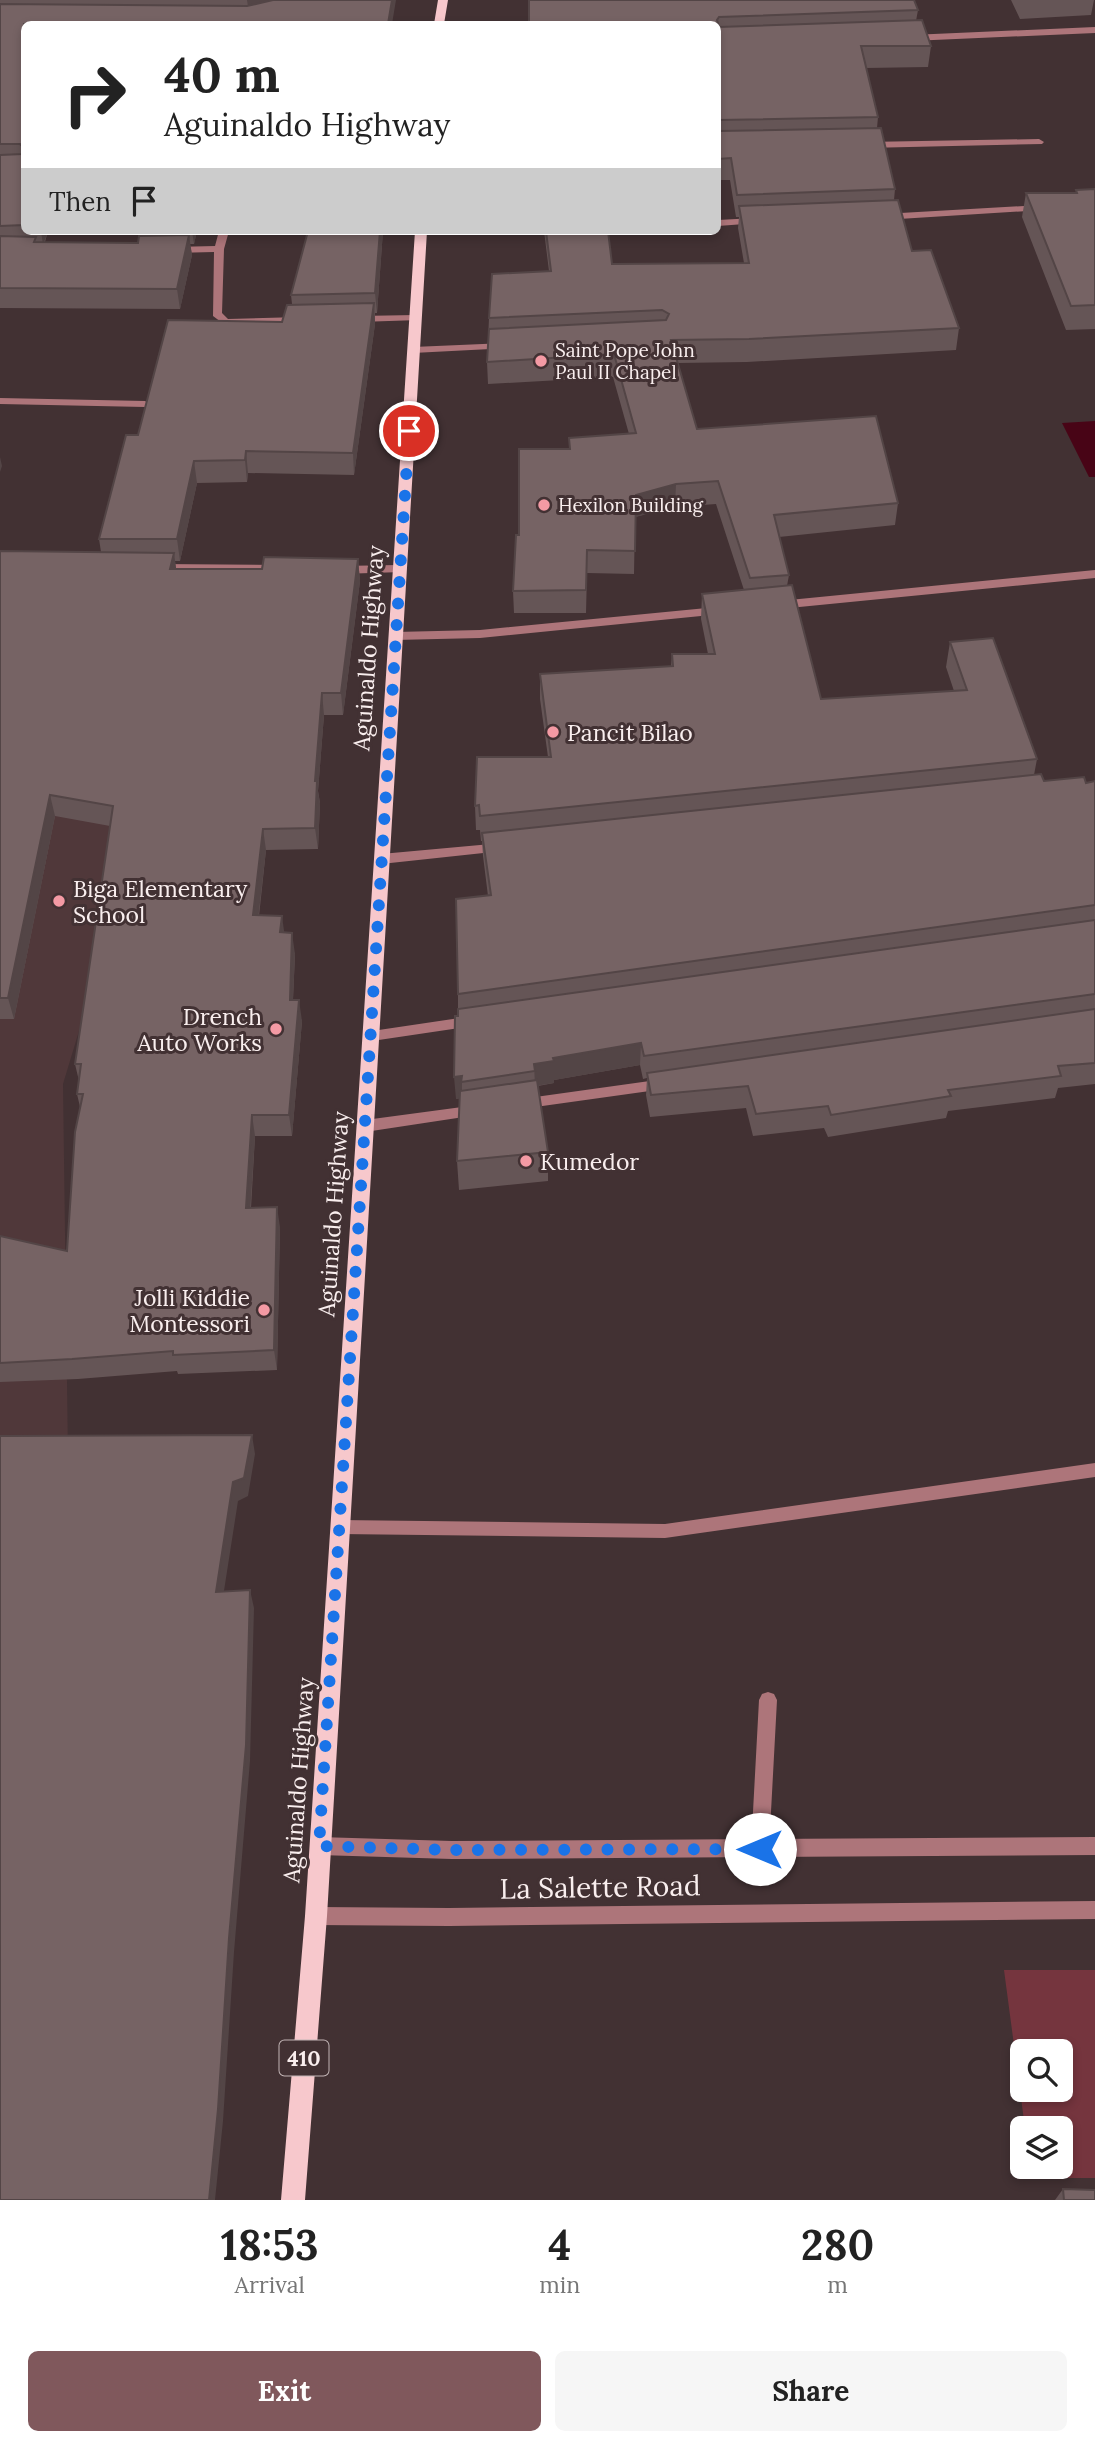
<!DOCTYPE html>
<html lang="en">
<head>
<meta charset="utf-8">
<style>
  :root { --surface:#fff; --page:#f6f6f6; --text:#222; --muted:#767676; --accent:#80585c }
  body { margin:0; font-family:Lora,serif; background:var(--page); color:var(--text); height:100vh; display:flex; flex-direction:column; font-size:26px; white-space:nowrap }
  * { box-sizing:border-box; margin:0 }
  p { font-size:23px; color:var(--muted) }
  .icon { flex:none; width:38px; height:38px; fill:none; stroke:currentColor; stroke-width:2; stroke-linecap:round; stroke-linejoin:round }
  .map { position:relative; height:2200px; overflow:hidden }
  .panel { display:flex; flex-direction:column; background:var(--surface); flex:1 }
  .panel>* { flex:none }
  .guide { position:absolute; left:21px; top:21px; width:700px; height:214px; border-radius:10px; box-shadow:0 4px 10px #0003; background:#fff; color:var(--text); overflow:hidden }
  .buttons { position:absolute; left:1010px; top:2039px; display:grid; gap:14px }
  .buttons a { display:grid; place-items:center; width:63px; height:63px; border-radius:10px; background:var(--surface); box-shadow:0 4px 10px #0003; font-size:35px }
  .pin { position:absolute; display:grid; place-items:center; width:60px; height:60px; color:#fff; margin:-30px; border:4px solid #fff; border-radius:50%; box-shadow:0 2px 7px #0007 }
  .me { position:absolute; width:77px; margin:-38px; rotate:270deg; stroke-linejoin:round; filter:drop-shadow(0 0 5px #0008) }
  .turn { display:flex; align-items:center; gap:24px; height:147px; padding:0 28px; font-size:32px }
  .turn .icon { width:91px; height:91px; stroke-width:2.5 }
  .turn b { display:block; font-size:49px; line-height:60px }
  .then { display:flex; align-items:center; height:66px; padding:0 28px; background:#0003; gap:14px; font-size:26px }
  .eta { display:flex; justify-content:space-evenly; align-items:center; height:119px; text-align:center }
  .eta b { font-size:42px; font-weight:700; line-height:49px }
  .button { display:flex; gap:14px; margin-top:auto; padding:14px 28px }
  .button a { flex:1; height:80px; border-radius:10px; background:var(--accent); color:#fff; font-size:28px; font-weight:700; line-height:80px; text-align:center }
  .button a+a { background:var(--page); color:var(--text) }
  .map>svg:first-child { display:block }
</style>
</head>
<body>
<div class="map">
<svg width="1095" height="2200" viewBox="0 0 1095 2200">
  <rect width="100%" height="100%" fill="#423133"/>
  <path fill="#50383a" d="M 175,713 L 63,1084 L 78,2200 L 0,2200 L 0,718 Z"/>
  <path fill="#75353e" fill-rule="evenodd" d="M 1004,1970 L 1095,1970 L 1095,2178 L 1032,2178 L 1030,2167 L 1060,2166 L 1060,2128 L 1025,2128 ZM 1022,2051 L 1060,2051 L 1060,2090 L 1022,2090 Z"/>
  <path fill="#480416" d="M 1095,421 L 1095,477 L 1089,477 L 1062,423 Z"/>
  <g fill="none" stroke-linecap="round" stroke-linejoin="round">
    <path fill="#ad757a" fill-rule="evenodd" d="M 1095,1463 L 1095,1477 L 665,1538 L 339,1534 L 333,1532 L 331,1527 L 333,1522 L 339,1520 L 665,1524 Z
      M 768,1692 L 774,1694 L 777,1700 L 769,1849 L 766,1855 L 760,1858 L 754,1855 L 751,1849 L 759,1700 L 762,1694 Z"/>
    <path fill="#ad757a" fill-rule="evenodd" d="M 1095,27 L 1095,33 L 911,41 L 907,38 L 911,35 Z
      M 1039,139 L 1044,142 L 1042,144 L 866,148 L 861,145 L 866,142 Z
      M 1041,205 L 1044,206 L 1044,210 L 883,220 L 878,217 L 883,214 Z
      M 755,218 L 760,221 L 758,223 L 718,226 L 718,220 Z
      M 219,231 L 229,231 L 224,249 L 222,313 L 228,319 L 300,317 L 305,320 L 304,322 L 225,325 L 213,316 L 214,252 L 173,253 L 168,250 L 173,247 L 215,246 Z
      M 415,315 L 419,316 L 419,320 L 359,322 L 354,319 L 359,316 Z
      M 506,343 L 510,344 L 510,348 L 413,353 L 408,350 L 413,347 Z
      M 0,398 L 145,401 L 150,404 L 145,407 L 0,404 Z
      M 158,564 L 275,565 L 281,569 L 275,573 L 154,571 L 152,568 Z
      M 398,565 L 404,569 L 402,572 L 340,574 L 334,570 L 340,566 Z
      M 1095,570 L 1095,578 L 779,609 L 773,605 L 779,601 Z
      M 717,607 L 721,608 L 721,614 L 480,638 L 395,640 L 389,636 L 395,632 L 480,630 Z
      M 502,843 L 508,847 L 502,851 L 381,864 L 375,859 L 381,854 Z
      M 473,1016 L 480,1021 L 473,1026 L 372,1041 L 365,1036 L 372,1031 Z
      M 664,1079 L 669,1080 L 671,1084 L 669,1088 L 664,1089 L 521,1109 L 516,1108 L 514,1104 L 516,1100 L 521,1099 Z
      M 477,1105 L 482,1106 L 484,1110 L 482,1114 L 477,1115 L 365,1132 L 360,1130 L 358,1126 L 360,1122 L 365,1120 Z
      M 319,1837 L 452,1841 L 1095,1837 L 1095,1855 L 452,1859 L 319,1855 L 313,1852 L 310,1846 L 313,1840 Z
      M 1095,1901 L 1095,1919 L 449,1926 L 316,1925 L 310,1922 L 307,1916 L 310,1910 L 316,1907 L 449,1908 Z"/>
    <path fill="#f7c8cc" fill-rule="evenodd" d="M 438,0 L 448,0 L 444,24 L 434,24 Z
      M 415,231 L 427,231 L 327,1916 L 305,2200 L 281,2200 L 305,1916 Z"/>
  </g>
  <path fill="#655556" d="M 0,0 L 396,0 L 24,24 L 24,231 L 48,231 L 45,242 L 138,243 L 144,236 L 143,231 L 197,231 L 194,244 L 190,244 L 192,255 L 180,309 L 0,308 Z
    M 529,0 L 918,10 L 916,21 L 931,46 L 928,67 L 866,68 L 878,117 L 877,128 L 895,189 L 894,200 L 912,251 L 959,328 L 956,350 L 747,362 L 677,363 L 697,429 L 898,503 L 895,525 L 779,537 L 789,575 L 787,586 L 821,699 L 954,691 L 946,667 L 950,642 L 1037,759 L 1034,775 L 1044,781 L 1086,783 L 1095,781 L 1095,1084 L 1058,1088 L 1055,1098 L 948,1111 L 946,1118 L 828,1137 L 824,1128 L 753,1136 L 746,1108 L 650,1117 L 646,1095 L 647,1078 L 643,1079 L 640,1065 L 554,1080 L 554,1083 L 538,1086 L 548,1152 L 548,1181 L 459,1190 L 457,1161 L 460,1098 L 456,1099 L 458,1009 L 458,994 L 488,896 L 483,856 L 482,841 L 481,841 L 480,830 L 476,830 L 475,806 L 548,757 L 540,699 L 540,674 L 671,666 L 672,654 L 708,654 L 701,619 L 702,594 L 744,590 L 716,504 L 675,507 L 635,517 L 634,574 L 587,573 L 586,613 L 514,613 L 513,591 L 519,535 L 569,449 L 569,438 L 629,434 L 613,377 L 488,384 L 487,362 L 489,318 L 549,271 L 544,231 L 608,231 L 612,264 L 744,263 L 738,228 L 739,217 L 736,217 L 730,180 L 718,180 L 718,24 Z
    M 1011,0 L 1094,0 L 1091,15 L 1020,19 Z
    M 1095,189 L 1095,329 L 1066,330 L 1022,217 L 1026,193 L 1076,193 L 1076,190 Z
    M 383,231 L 377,313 L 375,313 L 375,324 L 354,475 L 248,473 L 247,482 L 197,483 L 180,561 L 175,561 L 176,569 L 262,569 L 358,559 L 360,581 L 343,715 L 324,715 L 318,791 L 320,803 L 318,849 L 266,850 L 259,916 L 284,932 L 295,954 L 293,1000 L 302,1021 L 292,1136 L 255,1136 L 251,1208 L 280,1227 L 277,1370 L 178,1374 L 177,1371 L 78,1379 L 0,1382 L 0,1236 L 67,1251 L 80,1107 L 77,1094 L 79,1081 L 75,1064 L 110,826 L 55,816 L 14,1019 L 0,1019 L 0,551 L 101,552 L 99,539 L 138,435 L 282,322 L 292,304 L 291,295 Z
    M 1063,2189 L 1095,2200 L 1055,2200 Z"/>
  <path fill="#534546" d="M 247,0 L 276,0 L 249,13 Z
    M 392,0 L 396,0 L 392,24 L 388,24 Z
    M 41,231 L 48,231 L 43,245 Z
    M 192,231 L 197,231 L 194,244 Z
    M 380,231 L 383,231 L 377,313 L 375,293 Z
    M 189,235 L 192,255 L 180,309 L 177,289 Z
    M 374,303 L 375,324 L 354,475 L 353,453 Z
    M 246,451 L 248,473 L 247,482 L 245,460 Z
    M 0,457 L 2,466 L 0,472 Z
    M 194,461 L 197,483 L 180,561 L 177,539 Z
    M 676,484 L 675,507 L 635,517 L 636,495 Z
    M 174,553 L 177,575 L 170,569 Z
    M 358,559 L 360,581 L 343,715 L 341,693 Z
    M 322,693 L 324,715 L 318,791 L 320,803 L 318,849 L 315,828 L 315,781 Z
    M 50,795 L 55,816 L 14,1019 L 8,998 Z
    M 263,829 L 266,850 L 256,937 L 253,915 Z
    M 282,916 L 285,938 L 280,932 Z
    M 292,933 L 295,954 L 292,1021 L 290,1000 Z
    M 299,1000 L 302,1021 L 292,1136 L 289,1115 Z
    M 641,1043 L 640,1065 L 554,1080 L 554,1083 L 535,1086 L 534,1064 L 553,1058 Z
    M 462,1076 L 462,1098 L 456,1099 L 454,1077 Z
    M 252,1115 L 255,1136 L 249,1229 L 246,1208 Z
    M 277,1207 L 280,1227 L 277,1370 L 274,1350 Z
    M 252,1435 L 255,1454 L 248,1496 L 238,1501 L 221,1610 L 216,1592 L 233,1482 Z
    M 250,1590 L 254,1608 L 250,1761 L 234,1952 L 223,2121 L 215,2200 L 209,2200 Z"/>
  <path fill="#766364" stroke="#534546" stroke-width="2" d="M 273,0 L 392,0 L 388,24 L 24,24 L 24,225 L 0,226 L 0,155 L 22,154 L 23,147 L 20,144 L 0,144 L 0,4 L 247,6 Z
    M 529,0 L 914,0 L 918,10 L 719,17 L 717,20 L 719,27 L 922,20 L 931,46 L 861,46 L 878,117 L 719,120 L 718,126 L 718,24 L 529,24 Z
    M 881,128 L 895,189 L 737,195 L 731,158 L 718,159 L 718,129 L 719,131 Z
    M 1095,189 L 1095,305 L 1071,306 L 1026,193 L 1077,193 L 1076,190 Z
    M 898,200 L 912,251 L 931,250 L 959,328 L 749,339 L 671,340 L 697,429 L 876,416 L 898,503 L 774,515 L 789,575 L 750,578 L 718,481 L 676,484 L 636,495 L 635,551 L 587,550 L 586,590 L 513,591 L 516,535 L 519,535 L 519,449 L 570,449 L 569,438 L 636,433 L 614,354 L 487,362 L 489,329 L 666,320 L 669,314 L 662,310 L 489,318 L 492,274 L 551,271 L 546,231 L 608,231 L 612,264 L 749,263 L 739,206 Z
    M 308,231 L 380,231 L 375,293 L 291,295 Z
    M 189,235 L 177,289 L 0,288 L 0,236 L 36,237 L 34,242 L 138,243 L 139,236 Z
    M 374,303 L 353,453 L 246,451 L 245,460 L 194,461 L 177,539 L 99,539 L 126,435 L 138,435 L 168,320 L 282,322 L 287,305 Z
    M 0,551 L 174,553 L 170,569 L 262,569 L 264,557 L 358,559 L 341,693 L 322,693 L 315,781 L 317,781 L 315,828 L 263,829 L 253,915 L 282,916 L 280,932 L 292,933 L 290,1000 L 299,1000 L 289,1115 L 252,1115 L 246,1208 L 277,1207 L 274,1350 L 173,1355 L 173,1351 L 72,1359 L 0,1363 L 0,1236 L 67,1251 L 75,1132 L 83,1094 L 77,1094 L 81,1064 L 75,1064 L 113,806 L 50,795 L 8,998 L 0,998 Z
    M 792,585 L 821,699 L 967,690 L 950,642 L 993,638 L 1037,759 L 480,816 L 479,805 L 475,806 L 477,757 L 551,757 L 540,674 L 673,666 L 672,654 L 715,654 L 702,594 Z
    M 1041,774 L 1044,781 L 1084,777 L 1086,783 L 1095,781 L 1095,905 L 458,994 L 456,899 L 491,895 L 482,833 Z
    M 1095,920 L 1095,994 L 644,1056 L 641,1043 L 553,1058 L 554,1061 L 534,1064 L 535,1071 L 461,1082 L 462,1076 L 454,1077 L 455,1016 L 458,1016 L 458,1009 Z
    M 1095,1009 L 1095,1063 L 1058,1066 L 1061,1076 L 948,1090 L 951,1096 L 831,1115 L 828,1106 L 756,1114 L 748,1086 L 651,1095 L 647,1073 Z
    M 537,1080 L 548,1152 L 457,1161 L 460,1091 Z
    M 252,1435 L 244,1478 L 233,1482 L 216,1592 L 250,1590 L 246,1745 L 229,1938 L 218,2109 L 209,2200 L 0,2200 L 0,1436 Z
    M 1063,2189 L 1095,2190 L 1095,2200 L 1064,2200 Z"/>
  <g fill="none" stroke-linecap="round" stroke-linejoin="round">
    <path stroke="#1a73e8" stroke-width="12" stroke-dasharray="0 21.6" d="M 409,431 L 319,1846 L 452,1850 L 760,1849"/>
  </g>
  <g fill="#f49aa4" stroke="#423133" stroke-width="2.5">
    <circle cx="541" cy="361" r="7"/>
    <circle cx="544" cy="505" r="7"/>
    <circle cx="553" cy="732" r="7"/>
    <circle cx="59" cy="901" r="7"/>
    <circle cx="276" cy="1029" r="7"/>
    <circle cx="526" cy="1161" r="7"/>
    <circle cx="264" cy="1310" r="7"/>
  </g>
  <g text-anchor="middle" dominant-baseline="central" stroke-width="6" stroke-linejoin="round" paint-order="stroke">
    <g font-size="19" fill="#f9eeee" stroke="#423133" text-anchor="start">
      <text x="555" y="350">Saint Pope John<tspan x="555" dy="22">Paul II Chapel</tspan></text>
      <text x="558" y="505">Hexilon Building</text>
    </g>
    <rect fill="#423133" stroke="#c2b5b6" stroke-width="2" x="279.5" y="2040.5" width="49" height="35" rx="5"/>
    <g font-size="21" font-weight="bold" fill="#f9eeee">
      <text x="304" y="2058">410</text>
    </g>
    <g font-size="23" fill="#f9eeee" stroke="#423133">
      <text transform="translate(368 648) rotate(-86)">Aguinaldo Highway</text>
      <text transform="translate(333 1214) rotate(-86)">Aguinaldo Highway</text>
      <text transform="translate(298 1780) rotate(-86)">Aguinaldo Highway</text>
    </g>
    <g font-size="23" fill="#f9eeee" stroke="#423133" text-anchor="start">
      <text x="567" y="732">Pancit Bilao</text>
      <text x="73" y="888">Biga Elementary<tspan x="73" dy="26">School</tspan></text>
      <text x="262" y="1016" text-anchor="end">Drench<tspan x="262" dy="26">Auto Works</tspan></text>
      <text x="540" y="1161">Kumedor</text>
      <text x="250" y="1297" text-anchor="end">Jolli Kiddie<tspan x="250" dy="26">Montessori</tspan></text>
    </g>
    <g font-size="28" fill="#f9eeee" stroke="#423133">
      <text transform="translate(600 1887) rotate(-1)">La Salette Road</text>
    </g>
  </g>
</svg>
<div class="buttons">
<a><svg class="icon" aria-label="search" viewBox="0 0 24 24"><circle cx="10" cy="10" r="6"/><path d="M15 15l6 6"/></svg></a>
<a><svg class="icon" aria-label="layers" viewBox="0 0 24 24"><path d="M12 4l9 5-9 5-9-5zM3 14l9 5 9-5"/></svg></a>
</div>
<div class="pin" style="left:409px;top:431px;background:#d93025"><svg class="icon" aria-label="arrive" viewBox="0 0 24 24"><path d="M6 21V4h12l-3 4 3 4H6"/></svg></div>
<svg class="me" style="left:760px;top:1849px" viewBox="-20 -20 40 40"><circle r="19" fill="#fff"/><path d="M0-13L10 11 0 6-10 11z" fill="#1a73e8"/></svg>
<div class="guide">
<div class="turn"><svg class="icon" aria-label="right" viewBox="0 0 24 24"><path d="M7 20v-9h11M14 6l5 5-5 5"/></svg><div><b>40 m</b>Aguinaldo Highway</div></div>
<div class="then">Then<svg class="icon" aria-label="arrive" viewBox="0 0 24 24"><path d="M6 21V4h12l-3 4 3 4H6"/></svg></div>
</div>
</div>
<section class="panel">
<div class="eta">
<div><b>18:53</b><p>Arrival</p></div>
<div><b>4</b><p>min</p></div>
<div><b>280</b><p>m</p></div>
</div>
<div class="button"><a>Exit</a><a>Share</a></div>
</section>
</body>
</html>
